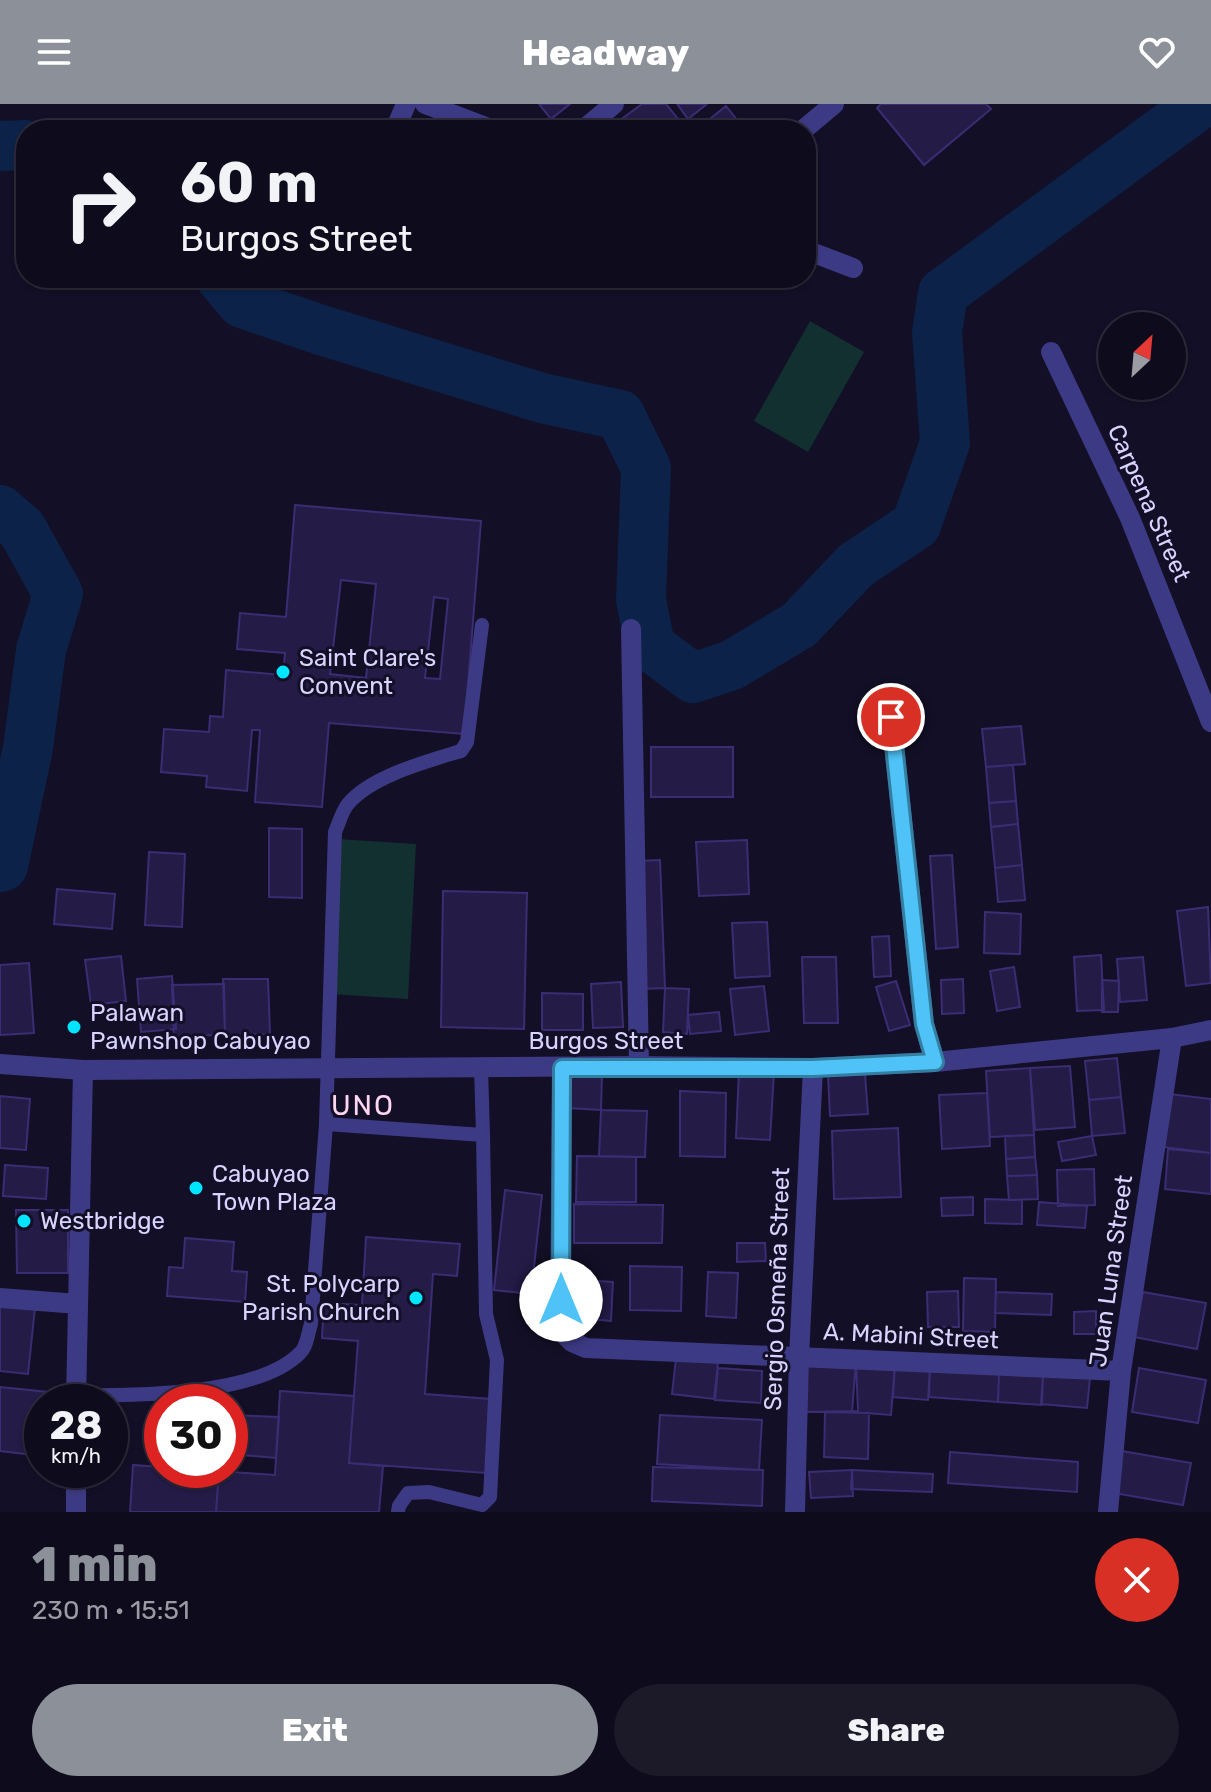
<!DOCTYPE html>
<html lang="en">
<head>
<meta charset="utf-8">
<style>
  :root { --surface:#0e0b1c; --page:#1c1929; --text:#f1f3f6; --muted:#9b9ba3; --line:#2e2b3b; --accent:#8c9099 }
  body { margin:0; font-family:Rubik,sans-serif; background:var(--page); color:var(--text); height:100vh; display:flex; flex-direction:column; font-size:30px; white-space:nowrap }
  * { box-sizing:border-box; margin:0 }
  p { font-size:26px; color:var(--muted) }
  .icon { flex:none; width:44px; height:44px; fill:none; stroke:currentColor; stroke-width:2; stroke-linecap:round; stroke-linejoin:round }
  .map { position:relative; height:1408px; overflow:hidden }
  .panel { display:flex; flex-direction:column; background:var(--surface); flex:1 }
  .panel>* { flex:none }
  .guide { position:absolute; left:16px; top:16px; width:800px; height:168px; border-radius:32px; box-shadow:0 2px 6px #0004,0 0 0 2px var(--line); background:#0e0b1c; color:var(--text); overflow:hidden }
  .needle { width:52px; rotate:26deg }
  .controls { position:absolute; left:1098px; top:208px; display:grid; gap:16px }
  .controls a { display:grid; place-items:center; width:88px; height:88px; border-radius:50%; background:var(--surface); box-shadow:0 2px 6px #0004,0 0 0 2px var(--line); font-size:40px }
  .speed { position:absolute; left:24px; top:1280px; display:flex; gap:16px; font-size:40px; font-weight:700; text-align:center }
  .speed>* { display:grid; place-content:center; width:104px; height:104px; border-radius:50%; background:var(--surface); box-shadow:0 2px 6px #0004,0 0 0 2px var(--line); line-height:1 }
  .speed small { font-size:20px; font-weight:400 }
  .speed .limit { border:12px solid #d22; background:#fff; color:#111 }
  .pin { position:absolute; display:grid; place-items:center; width:68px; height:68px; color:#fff; margin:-34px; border:4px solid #fff; border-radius:50%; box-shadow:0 2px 8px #0007 }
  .me { position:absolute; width:88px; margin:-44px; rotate:0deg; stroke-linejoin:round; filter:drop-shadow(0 0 6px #0008) }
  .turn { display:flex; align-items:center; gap:28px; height:168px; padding:0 32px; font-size:36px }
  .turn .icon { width:104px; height:104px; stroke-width:2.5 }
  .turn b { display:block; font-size:56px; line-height:68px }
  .round { display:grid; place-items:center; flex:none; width:84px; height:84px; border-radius:42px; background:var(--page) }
  .overview { display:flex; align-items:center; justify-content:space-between; height:136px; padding:0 32px }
  h1 { font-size:48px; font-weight:800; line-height:60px; color:var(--accent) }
  .action { display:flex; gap:16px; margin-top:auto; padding:16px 32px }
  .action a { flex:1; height:92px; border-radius:48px; background:var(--accent); color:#fff; font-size:32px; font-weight:800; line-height:92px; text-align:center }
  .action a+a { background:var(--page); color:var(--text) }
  header { display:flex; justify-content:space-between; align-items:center; height:104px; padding:0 32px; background:var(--accent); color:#fff; font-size:36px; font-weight:800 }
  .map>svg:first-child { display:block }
</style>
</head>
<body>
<header><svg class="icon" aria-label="menu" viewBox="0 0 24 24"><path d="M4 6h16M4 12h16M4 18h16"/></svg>Headway<svg class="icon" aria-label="heart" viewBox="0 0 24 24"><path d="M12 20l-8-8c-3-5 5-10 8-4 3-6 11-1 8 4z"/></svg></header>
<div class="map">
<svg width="1211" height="1408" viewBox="0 0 1211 1408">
  <rect width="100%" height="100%" fill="#130f26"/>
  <path fill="#12302f" d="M 810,217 L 864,248 L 808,348 L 754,317 Z
    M 338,735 L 416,740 L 408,895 L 330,890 Z"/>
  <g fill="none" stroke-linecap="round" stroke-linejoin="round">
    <path stroke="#0c2248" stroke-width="50" d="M 0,42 L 26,41
      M 221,174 L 242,199 L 321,226 L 542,294 L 620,311 L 646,364 L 641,495 L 650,542 L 693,574 L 732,561 L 799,521 L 856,461 L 916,421 L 945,339 L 937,228 L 943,189 L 1200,0
      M 0,406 L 22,425 L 58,490 L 41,546 L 28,644 L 3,762 L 0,763"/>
  </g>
  <path fill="#241b47" stroke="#3b2d73" stroke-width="2" fill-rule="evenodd" d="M 539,0 L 570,0 L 551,15 Z
    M 642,0 L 666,0 L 686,25 L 633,26 L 623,14 Z
    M 677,0 L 707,0 L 688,15 Z
    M 881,0 L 986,0 L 991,5 L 924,61 L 877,4 Z
    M 726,2 L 745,26 L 705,26 L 710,22 L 706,18 Z
    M 295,401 L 481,417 L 464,630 L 329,619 L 322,703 L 255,698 L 260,626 L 252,626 L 247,687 L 206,683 L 207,672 L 161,668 L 164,625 L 209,628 L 210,612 L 223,613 L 226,566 L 283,571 L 285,549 L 237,545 L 240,509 L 286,513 ZM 341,476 L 376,480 L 366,574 L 330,570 ZM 434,493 L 448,495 L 440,575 L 425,574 Z
    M 1021,622 L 1025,660 L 986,663 L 982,625 Z
    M 651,643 L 733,643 L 733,693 L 651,693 Z
    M 1013,661 L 1016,697 L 989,699 L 986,663 Z
    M 1016,697 L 1018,720 L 991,723 L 989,699 Z
    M 1018,720 L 1022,761 L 995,764 L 991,723 Z
    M 269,724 L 302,725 L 302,794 L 269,793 Z
    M 747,736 L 749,790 L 699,792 L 696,738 Z
    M 149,748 L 185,750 L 182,823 L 145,821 Z
    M 952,751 L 958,843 L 936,845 L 930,752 Z
    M 660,756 L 665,884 L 642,885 L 637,757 Z
    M 1022,761 L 1025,796 L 998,798 L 995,764 Z
    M 57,785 L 115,790 L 112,825 L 54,820 Z
    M 443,787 L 527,789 L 524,925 L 441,923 Z
    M 1208,803 L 1211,879 L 1186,882 L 1177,807 Z
    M 985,808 L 1021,810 L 1020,850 L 984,849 Z
    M 767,818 L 770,872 L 735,874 L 732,819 Z
    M 889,832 L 891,872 L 874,873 L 872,833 Z
    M 1101,851 L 1104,906 L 1077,907 L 1074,853 Z
    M 121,852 L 126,897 L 91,901 L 85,856 Z
    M 802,853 L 836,853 L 838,919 L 804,919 Z
    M 1143,853 L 1147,896 L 1120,898 L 1117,855 Z
    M 29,859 L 34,929 L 0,931 L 0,861 Z
    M 1014,863 L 1020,903 L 997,907 L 990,867 Z
    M 172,872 L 176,925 L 141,928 L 137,875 Z
    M 223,875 L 268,875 L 270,930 L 225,931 Z
    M 963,875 L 964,909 L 942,910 L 941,876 Z
    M 1102,876 L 1119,877 L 1118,908 L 1102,908 Z
    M 896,877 L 910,921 L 889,927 L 876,883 Z
    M 621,878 L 623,923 L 593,924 L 591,880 Z
    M 224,880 L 225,931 L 174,932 L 172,881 Z
    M 764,882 L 769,927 L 735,931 L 730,885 Z
    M 665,884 L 689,885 L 687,930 L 663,928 Z
    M 542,889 L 583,890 L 583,926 L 542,926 Z
    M 719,908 L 721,927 L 690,930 L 688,911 Z
    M 1117,954 L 1121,993 L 1089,996 L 1085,957 Z
    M 1070,962 L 1075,1023 L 1035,1026 L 1030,964 Z
    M 1030,964 L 1034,1031 L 990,1033 L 986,967 Z
    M 739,966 L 774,968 L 770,1036 L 736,1034 Z
    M 569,968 L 602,969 L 601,1006 L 568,1004 Z
    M 865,970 L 868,1010 L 830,1012 L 828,971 Z
    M 680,987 L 726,989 L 725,1053 L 680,1052 Z
    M 987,989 L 990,1042 L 942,1045 L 939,991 Z
    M 1169,990 L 1211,995 L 1211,1049 L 1163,1043 Z
    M 0,992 L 30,995 L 26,1046 L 0,1044 Z
    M 1121,993 L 1125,1029 L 1092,1032 L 1089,996 Z
    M 601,1006 L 647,1007 L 645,1053 L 599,1052 Z
    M 898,1024 L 901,1093 L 834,1095 L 832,1027 Z
    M 1034,1031 L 1035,1053 L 1006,1055 L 1005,1032 Z
    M 1092,1032 L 1096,1051 L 1062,1057 L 1058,1038 Z
    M 1168,1045 L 1211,1049 L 1211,1090 L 1165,1085 Z
    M 577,1052 L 636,1053 L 636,1098 L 576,1098 Z
    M 1035,1053 L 1037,1071 L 1007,1072 L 1006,1055 Z
    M 5,1061 L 48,1064 L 46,1095 L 3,1092 Z
    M 1094,1065 L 1095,1101 L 1058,1102 L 1057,1066 Z
    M 1037,1071 L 1038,1095 L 1009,1096 L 1007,1072 Z
    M 505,1086 L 542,1091 L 531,1190 L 494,1186 Z
    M 973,1093 L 973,1111 L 942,1112 L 941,1094 Z
    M 985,1095 L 1022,1096 L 1022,1120 L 985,1119 Z
    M 1039,1098 L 1087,1102 L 1085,1124 L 1037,1121 Z
    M 574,1100 L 663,1101 L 662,1139 L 574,1139 Z
    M 16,1106 L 68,1106 L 68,1169 L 17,1169 Z
    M 366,1133 L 460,1140 L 457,1172 L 433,1170 L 425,1290 L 491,1295 L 486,1369 L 349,1359 L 358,1237 L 322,1234 L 324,1199 L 362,1201 Z
    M 185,1134 L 234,1138 L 232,1167 L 247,1168 L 245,1198 L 167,1192 L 169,1163 L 183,1164 Z
    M 737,1139 L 765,1139 L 766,1157 L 737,1158 Z
    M 630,1162 L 682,1163 L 681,1207 L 630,1206 Z
    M 708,1168 L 738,1169 L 736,1214 L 706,1212 Z
    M 964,1174 L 996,1175 L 995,1228 L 963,1227 Z
    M 581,1176 L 613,1178 L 611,1217 L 578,1214 Z
    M 958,1187 L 959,1223 L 928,1223 L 927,1188 Z
    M 996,1188 L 1052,1190 L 1051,1211 L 995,1209 Z
    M 1143,1188 L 1206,1199 L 1197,1245 L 1134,1233 Z
    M 0,1200 L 35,1204 L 28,1270 L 0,1267 Z
    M 1096,1207 L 1096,1230 L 1074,1230 L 1074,1208 Z
    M 676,1254 L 718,1259 L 714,1295 L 672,1290 Z
    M 856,1257 L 895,1260 L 891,1311 L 852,1308 Z
    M 856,1257 L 858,1307 L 806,1308 L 805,1259 Z
    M 895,1260 L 930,1263 L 928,1296 L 893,1293 Z
    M 930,1263 L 999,1267 L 998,1298 L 929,1293 Z
    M 718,1264 L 762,1267 L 761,1299 L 715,1296 Z
    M 1139,1264 L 1206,1276 L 1198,1319 L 1132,1308 Z
    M 999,1267 L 1043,1270 L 1042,1301 L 998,1298 Z
    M 1043,1270 L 1090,1274 L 1087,1304 L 1041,1300 Z
    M 0,1283 L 48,1288 L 47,1298 L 42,1298 L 42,1352 L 0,1347 Z
    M 280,1287 L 354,1292 L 349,1359 L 383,1362 L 379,1408 L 216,1408 L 219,1367 L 275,1371 Z
    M 825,1308 L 869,1309 L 868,1355 L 824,1353 Z
    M 230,1311 L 279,1313 L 276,1354 L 230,1350 Z
    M 660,1311 L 762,1316 L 759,1366 L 657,1360 Z
    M 1122,1347 L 1191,1359 L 1183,1401 L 1114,1389 Z
    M 950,1348 L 1078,1358 L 1077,1388 L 948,1379 Z
    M 133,1361 L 162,1363 L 162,1366 L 219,1367 L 216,1408 L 130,1408 Z
    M 653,1363 L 763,1366 L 762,1402 L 652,1397 Z
    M 852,1366 L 933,1370 L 932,1388 L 851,1385 Z
    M 852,1366 L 853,1392 L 811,1394 L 809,1368 Z"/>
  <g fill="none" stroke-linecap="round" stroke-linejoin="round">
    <path stroke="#3d3a85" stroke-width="14" d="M 326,1020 L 483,1031 L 481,964
      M 76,1291 C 133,1292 258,1292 300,1249 C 307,1243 308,1229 311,1220 L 326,1020 L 335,728 C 339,719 342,707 348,700 C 371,672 428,657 461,647 L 467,638 L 482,521
      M 398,1408 L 399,1402 L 408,1389 L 429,1388 L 482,1401 L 490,1393 L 497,1256 L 486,1210 L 483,1031"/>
    <path stroke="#3d3a85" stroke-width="20" d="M 425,0 L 494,26
      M 395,26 L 406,0
      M 583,26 L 614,0
      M 803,26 L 834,0
      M 806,146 L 853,164
      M 1051,248 L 1130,414 L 1211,618
      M 631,525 L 639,962
      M 891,613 L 924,920 L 935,958
      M 562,964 L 560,1226 L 572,1238 L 586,1244 L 1121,1267
      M 0,1194 L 78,1200
      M 76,1298 L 83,966
      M 76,1408 L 76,1366
      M 1108,1408 L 1121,1267 L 1172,934"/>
    <path stroke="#3d3a85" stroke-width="20" d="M 0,960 L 83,966 L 639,962 L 813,964 L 935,958 L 1172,934 L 1211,926
      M 795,1408 L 799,1253 L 813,964"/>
  </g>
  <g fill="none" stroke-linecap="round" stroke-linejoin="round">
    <defs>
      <path id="route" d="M 561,1196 L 562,964 L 813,964 L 935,958 L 924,920 L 891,613"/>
    </defs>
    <use href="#route" stroke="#337fa1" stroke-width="20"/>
    <use href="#route" stroke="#4fc3f7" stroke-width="14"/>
  </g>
  <g fill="#00e5ff" stroke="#130f26" stroke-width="3">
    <circle cx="283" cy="568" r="8"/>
    <circle cx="74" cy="923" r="8"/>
    <circle cx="196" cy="1084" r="8"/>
    <circle cx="24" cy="1117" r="8"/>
    <circle cx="416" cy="1194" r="8"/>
  </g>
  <g text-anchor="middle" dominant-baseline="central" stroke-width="6" stroke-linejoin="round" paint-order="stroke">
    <g font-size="24" fill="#d9d4ff" stroke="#130f26">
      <text transform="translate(1149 399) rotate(66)">Carpena Street</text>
      <text x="606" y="937">Burgos Street</text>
      <text transform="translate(1111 1167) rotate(-82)">Juan Luna Street</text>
      <text transform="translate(777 1185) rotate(-88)">Sergio Osmeña Street</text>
      <text transform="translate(911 1232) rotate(3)">A. Mabini Street</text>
    </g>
    <g font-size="24" fill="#d9d4ff" stroke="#130f26" text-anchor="start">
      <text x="299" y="554">Saint Clare's<tspan x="299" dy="28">Convent</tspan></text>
      <text x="90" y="909">Palawan<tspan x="90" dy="28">Pawnshop Cabuyao</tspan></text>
      <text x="212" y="1070">Cabuyao<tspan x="212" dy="28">Town Plaza</tspan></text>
      <text x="40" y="1117">Westbridge</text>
      <text x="400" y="1180" text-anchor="end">St. Polycarp<tspan x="400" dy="28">Parish Church</tspan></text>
    </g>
    <g font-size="28" letter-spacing="2" fill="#ffd6f0" stroke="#130f26">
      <text x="363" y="1001">UNO</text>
    </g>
  </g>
</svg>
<div class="controls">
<a><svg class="needle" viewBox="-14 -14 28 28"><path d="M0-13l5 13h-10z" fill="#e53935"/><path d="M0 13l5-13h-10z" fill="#9b9ba3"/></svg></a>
</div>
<div class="speed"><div>28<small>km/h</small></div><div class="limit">30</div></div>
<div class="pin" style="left:891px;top:613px;background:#d93025"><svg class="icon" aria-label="arrive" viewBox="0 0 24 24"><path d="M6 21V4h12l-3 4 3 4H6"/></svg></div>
<svg class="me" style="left:561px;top:1196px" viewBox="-20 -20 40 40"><circle r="19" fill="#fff"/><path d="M0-13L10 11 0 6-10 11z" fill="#4fc3f7"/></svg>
<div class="guide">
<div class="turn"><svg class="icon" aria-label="right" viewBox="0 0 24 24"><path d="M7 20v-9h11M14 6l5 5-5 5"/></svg><div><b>60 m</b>Burgos Street</div></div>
</div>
</div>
<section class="panel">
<div class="overview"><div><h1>1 min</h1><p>230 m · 15:51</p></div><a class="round" style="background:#d93025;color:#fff"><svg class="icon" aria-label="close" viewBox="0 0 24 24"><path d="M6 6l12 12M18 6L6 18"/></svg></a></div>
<div class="action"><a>Exit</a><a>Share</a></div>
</section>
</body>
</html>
